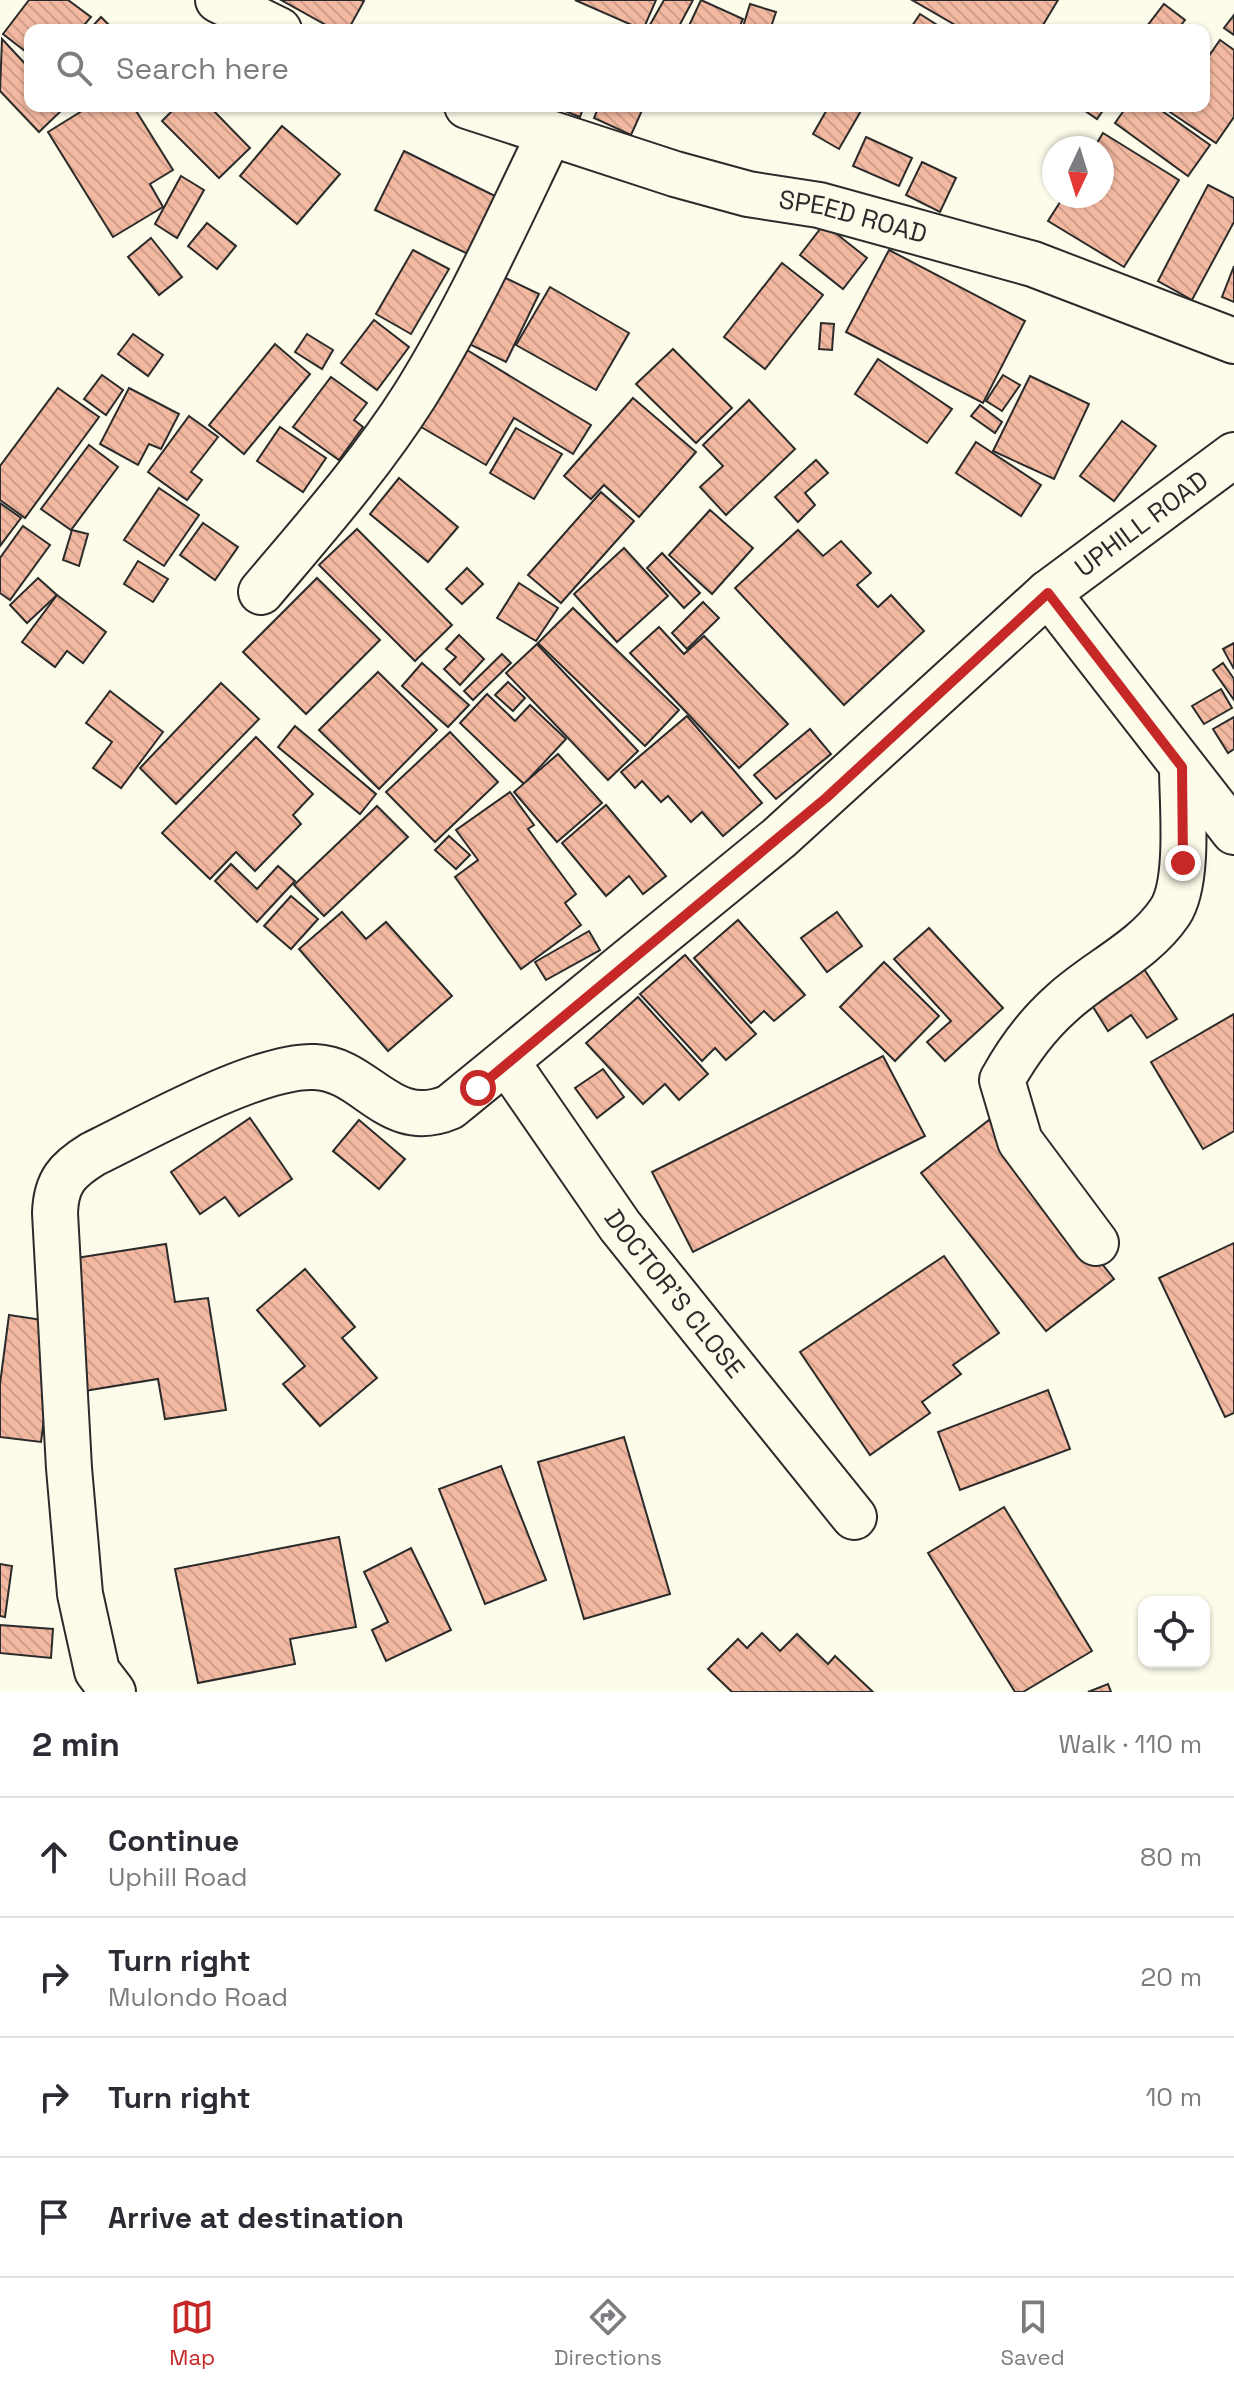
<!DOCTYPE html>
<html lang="en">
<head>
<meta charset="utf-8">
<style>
  :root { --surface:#fff; --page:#f7f7f7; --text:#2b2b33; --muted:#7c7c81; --line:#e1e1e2; --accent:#c62828 }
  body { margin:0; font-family:"Space Grotesk",sans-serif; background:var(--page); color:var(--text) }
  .controls { position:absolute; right:24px; bottom:24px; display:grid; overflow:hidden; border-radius:16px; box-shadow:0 2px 6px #0004 }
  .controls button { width:72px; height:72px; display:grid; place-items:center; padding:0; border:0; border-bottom:2px solid var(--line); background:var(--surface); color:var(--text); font:40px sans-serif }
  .compass { position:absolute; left:1042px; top:136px; width:72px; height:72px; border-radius:50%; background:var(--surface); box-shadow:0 2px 6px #0004; rotate:184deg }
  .stop { position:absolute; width:24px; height:24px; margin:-18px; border:6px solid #c62828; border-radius:50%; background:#fff }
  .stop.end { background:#c62828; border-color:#fff; box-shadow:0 2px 8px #0008 }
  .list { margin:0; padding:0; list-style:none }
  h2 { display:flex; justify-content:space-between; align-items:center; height:104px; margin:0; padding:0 32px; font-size:34px }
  h2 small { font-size:26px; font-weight:400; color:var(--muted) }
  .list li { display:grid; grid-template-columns:52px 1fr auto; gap:24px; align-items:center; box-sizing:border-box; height:120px; padding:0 32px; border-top:2px solid var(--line) }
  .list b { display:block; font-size:30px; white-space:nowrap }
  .list p { margin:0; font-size:26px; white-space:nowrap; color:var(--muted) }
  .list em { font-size:26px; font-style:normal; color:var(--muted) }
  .icon { flex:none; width:44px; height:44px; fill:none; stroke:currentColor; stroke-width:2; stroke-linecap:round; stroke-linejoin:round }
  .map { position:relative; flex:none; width:1234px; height:1692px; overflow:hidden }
  .search { position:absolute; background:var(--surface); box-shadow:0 2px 6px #0004; left:24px; right:24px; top:24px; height:88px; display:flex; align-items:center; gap:20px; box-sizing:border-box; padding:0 28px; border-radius:16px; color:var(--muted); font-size:30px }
  .sheet { height:584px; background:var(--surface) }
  nav { display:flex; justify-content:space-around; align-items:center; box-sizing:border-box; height:112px; border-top:2px solid var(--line); background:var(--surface); font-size:22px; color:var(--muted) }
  nav a { display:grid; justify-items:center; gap:4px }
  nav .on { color:var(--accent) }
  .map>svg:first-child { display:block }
  .building { fill:url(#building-back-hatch); stroke:#2b2b2b; stroke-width:2 }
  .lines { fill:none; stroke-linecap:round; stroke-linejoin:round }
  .street-casing { stroke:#2b2b2b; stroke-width:48 }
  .street { stroke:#fdfbea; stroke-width:44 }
  .route { stroke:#c62828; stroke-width:10 }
  .labels { text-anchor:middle; stroke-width:6; stroke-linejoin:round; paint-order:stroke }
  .street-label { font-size:26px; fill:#2b2b2b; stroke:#fdfbea }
</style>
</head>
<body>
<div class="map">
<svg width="1234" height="1692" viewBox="0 0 1234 1692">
  <defs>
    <pattern id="building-back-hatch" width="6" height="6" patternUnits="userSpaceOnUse" patternTransform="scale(2)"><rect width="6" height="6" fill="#f2b8a0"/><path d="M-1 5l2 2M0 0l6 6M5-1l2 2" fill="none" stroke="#d09e8a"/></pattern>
  </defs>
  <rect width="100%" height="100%" fill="#fdfbea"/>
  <!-- building -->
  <g class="building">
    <path d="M29,0H68L91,17L80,30H30V55L3,34Z"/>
    <path d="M281,0H362L364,1L348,30H335Z"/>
    <path d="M575,0H656L643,30Z"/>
    <path d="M664,0H693L677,30H647Z"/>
    <path d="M701,0L743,19L738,30H687Z"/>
    <path d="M912,0H1058L1040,30H964Z"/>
    <path d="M750,4L776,12L770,30H742Z"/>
    <path d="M1164,4L1185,20L1177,30H1144Z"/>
    <path d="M920,14L945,30L910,29Z"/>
    <path d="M1234,15V35L1224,28Z"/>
    <path d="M101,17L114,30H89Z"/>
    <path d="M2,39L30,69V106L65,107L39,132L0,91Z"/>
    <path d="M1220,40L1234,50V117L1216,143L1170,112L1174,106H1204V63Z"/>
    <path d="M90,106H133L173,170L150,184L163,207L113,237L48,132Z"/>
    <path d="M177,106H209L250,148L219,178L162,121Z"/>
    <path d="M552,106H584L580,117Z"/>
    <path d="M599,106H644L631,135L594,118Z"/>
    <path d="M829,106L862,109L839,149L813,134Z"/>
    <path d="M1078,106H1106L1097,119Z"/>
    <path d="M1127,106H1155L1210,145L1188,176L1115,123Z"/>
    <path d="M282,126L340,174L297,224L240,176Z"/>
    <path d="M1103,133L1179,180L1124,267L1048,221L1064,196H1102V148H1094Z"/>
    <path d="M866,137L912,158L899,186L853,166Z"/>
    <path d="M404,151L497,197L468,254L375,210Z"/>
    <path d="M922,162L956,178L940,212L906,195Z"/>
    <path d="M181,176L204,190L177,238L155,224Z"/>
    <path d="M1208,185L1234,198V222L1192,300L1158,281Z"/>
    <path d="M207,223L236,246L217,269L188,246Z"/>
    <path d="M824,224L867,258L843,289L800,255Z"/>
    <path d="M151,238L182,277L159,295L128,257Z"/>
    <path d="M413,250L449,269L411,334L376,314Z"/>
    <path d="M889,250L1025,321L983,403L846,332Z"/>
    <path d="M782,263L823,295L765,369L724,337Z"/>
    <path d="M1234,266V302L1222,297Z"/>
    <path d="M487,269L539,294L506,362L455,337Z"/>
    <path d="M550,287L629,333L596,390L516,345Z"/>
    <path d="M374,320L409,347L377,390L341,363Z"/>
    <path d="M821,323L834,324L832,350L819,349Z"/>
    <path d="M133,334L163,355L148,376L118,354Z"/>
    <path d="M307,334L333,350L322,369L295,352Z"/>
    <path d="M275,344L310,374L244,454L209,425Z"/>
    <path d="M462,347L591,425L573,454L514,418L486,465L416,424Z"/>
    <path d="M673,349L732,408L696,443L636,384Z"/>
    <path d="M878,359L952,409L927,443L855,394Z"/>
    <path d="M102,375L123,390L106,415L84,399Z"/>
    <path d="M1003,375L1020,385L1002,411L986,401Z"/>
    <path d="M1030,376L1089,404L1054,479L993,451Z"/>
    <path d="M331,377L367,403L354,420L363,427L339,460L293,427Z"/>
    <path d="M58,388L99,417L25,518L0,500V466Z"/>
    <path d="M129,388L179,414L161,449L149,444L138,465L100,444Z"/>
    <path d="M633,398L696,452L639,517L604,485L591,499L564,476Z"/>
    <path d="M749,400L795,449L726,515L700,487L723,466L703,445Z"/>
    <path d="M980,405L1002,422L995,433L971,416Z"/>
    <path d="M189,416L218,437L191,472L202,480L187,500L148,472Z"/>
    <path d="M1122,421L1156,446L1114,501L1080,476Z"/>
    <path d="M280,427L326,458L303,492L257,461Z"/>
    <path d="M516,428L562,454L534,499L490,473Z"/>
    <path d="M976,442L1041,485L1021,516L956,473Z"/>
    <path d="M89,445L118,467L71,530L41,509Z"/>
    <path d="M816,460L828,473L805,493L815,505L798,522L775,497Z"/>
    <path d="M399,478L458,527L428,562L370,514Z"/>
    <path d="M159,488L199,515L164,566L124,540Z"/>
    <path d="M601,492L634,521L561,603L528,575Z"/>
    <path d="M0,503L21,518L0,546Z"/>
    <path d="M710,510L753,548L712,594L669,555Z"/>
    <path d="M203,523L238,547L215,580L180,555Z"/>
    <path d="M23,526L50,545L10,600L0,593V558Z"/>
    <path d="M357,529L452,625L415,661L319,565Z"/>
    <path d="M72,530L88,534L79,566L63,560Z"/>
    <path d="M798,530L823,556L841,541L871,573L857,585L878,607L891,595L924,631L844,705L735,588Z"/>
    <path d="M624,548L668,596L617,642L574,594Z"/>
    <path d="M662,553L700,593L684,608L647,568Z"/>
    <path d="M138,561L168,579L153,602L124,584Z"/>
    <path d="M467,568L483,584L462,604L446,589Z"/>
    <path d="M38,578L57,595L27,623L10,605Z"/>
    <path d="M317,578L380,640L306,714L243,652Z"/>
    <path d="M519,583L558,608L536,641L497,618Z"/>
    <path d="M57,595L106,632L83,663L67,651L55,667L22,642Z"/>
    <path d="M703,602L719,618L687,649L672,633Z"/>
    <path d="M573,608L679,710L645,746L538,643Z"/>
    <path d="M659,627L684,654L704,636L788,724L739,768L630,653Z"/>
    <path d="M459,635L484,659L460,685L444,669L456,657L446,649Z"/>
    <path d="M1234,643V669L1223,649Z"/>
    <path d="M537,644L638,751L608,780L506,673Z"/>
    <path d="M502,654L511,663L473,700L464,691Z"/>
    <path d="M422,663L469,705L448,727L402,686Z"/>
    <path d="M1223,663L1234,679V700L1213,670Z"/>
    <path d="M378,672L437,730L379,789L319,730Z"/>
    <path d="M508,682L525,698L513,711L495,695Z"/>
    <path d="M221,683L259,719L176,804L140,768Z"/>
    <path d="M1221,689L1232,708L1204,724L1192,706Z"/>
    <path d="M110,691L163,732L121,788L93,768L112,742L86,723Z"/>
    <path d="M487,694L515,721L530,705L566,739L524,784L460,723Z"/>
    <path d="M687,716L762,803L723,836L702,812L691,822L668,796L661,802L642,781L635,788L621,772Z"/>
    <path d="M1234,717V749L1228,753L1213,729Z"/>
    <path d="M295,726L376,794L360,814L278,747Z"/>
    <path d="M810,729L831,754L776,799L754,775Z"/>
    <path d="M450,732L498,782L435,842L386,792Z"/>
    <path d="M256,737L313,794L293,815L301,824L255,871L236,852L210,879L162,833Z"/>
    <path d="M558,754L602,803L557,842L514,792Z"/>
    <path d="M510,792L534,825L528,829L576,894L565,903L581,925L521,969L455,877L478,860L456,830Z"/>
    <path d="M606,805L666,876L643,894L629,876L606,896L562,843Z"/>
    <path d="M377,806L408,837L324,916L294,885Z"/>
    <path d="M449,836L470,855L456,869L435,850Z"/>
    <path d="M231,864L257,889L278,866L295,881L257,922L215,881Z"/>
    <path d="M291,896L318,919L291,949L264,926Z"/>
    <path d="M342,912L366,939L386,922L452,996L388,1051L299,949Z"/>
    <path d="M837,912L862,946L827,972L801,938Z"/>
    <path d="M738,920L805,995L774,1021L764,1011L751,1023L694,958Z"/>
    <path d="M929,928L1003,1008L945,1061L927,1042L951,1021L894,959Z"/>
    <path d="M589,931L600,950L546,980L535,962Z"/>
    <path d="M685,955L756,1034L726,1060L715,1048L702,1061L640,994Z"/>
    <path d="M1138,960L1177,1019L1147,1038L1131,1015L1108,1031L1085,994Z"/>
    <path d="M884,962L939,1016L895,1061L840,1007Z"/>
    <path d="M638,997L708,1074L679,1100L665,1084L643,1104L586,1043Z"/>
    <path d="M1234,1014V1131L1203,1149L1151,1062Z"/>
    <path d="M883,1056L925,1136L693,1252L652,1172Z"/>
    <path d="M603,1069L624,1097L597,1118L575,1088Z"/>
    <path d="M250,1118L292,1179L239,1216L225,1197L200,1214L171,1172Z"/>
    <path d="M359,1120L405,1159L379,1189L333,1151Z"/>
    <path d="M989,1120L1114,1279L1046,1331L921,1173Z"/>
    <path d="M1234,1243V1413L1225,1417L1159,1278Z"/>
    <path d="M166,1244L175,1302L208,1298L226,1410L165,1419L158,1379L84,1391L63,1260Z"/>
    <path d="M944,1256L999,1333L953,1365L961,1374L922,1402L930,1413L870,1455L800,1352Z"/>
    <path d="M305,1269L355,1327L342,1338L377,1378L320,1426L283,1384L305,1366L257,1310Z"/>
    <path d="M9,1315L56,1322L41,1442L0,1437V1384Z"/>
    <path d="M1048,1390L1070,1449L960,1490L938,1432Z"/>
    <path d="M624,1437L670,1594L584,1619L538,1462Z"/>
    <path d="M501,1466L546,1580L485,1604L439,1489Z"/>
    <path d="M1004,1507L1092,1651L1023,1692H1015L928,1553Z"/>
    <path d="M339,1537L356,1627L290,1639L295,1664L198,1683L175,1569Z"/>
    <path d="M411,1548L451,1630L386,1661L372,1630L388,1622L364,1572Z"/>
    <path d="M0,1564L12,1566L5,1617L0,1616Z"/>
    <path d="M0,1625L53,1629L51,1658L0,1653Z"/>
    <path d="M762,1633L780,1651L797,1634L828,1664L835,1656L873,1692H732L708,1669L738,1639L747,1648Z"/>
    <path d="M1108,1684L1111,1692H1088Z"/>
  </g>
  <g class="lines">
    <!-- street casing -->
    <g class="street-casing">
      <g id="street">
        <path d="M218,0L279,30"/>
        <path id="s1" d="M467,106L675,174L748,194L819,205L1033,264L1234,341"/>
        <path d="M261,592C315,528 370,466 415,395C466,313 507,222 549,135"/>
        <path d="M1048,593L1234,832"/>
        <path id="s2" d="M507,1062L620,1226L854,1517"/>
        <path d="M1096,1243L1020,1141L1002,1080C1018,1051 1037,1025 1062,1003C1095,972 1144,951 1170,912C1190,882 1182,804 1182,767"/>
        <path id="s3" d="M113,1692L97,1671L80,1594L69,1468L55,1213C56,1182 67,1170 93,1154C147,1128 259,1064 315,1067C367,1069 389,1133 450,1107L779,838L1048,593L1234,455"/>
      </g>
    </g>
    <!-- street -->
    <use href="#street" class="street"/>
  </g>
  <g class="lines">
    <!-- route -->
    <path class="route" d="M478,1088L826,798L1048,593L1182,767L1183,863"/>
  </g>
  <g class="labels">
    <!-- street labels -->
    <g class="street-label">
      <text dy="9" stroke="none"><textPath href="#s1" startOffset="402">SPEED ROAD</textPath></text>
      <text dy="9" stroke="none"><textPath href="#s3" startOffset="1854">UPHILL ROAD</textPath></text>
      <text dy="9" stroke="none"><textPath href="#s2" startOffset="286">DOCTOR’S CLOSE</textPath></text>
    </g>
  </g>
</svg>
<div class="controls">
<button><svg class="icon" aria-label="locate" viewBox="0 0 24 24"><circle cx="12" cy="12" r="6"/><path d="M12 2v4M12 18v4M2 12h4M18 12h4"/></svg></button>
</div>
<svg class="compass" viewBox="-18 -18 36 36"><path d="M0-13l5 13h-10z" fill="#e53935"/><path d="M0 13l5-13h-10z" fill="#7c7c81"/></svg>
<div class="stop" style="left:478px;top:1088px"></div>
<div class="stop end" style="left:1183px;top:863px"></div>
<div class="search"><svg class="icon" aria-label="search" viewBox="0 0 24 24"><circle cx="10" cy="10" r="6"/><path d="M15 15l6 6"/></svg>Search here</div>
</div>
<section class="sheet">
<h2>2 min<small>Walk · 110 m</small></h2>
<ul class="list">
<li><svg class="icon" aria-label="ahead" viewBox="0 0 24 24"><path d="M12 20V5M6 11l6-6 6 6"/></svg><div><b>Continue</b><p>Uphill Road</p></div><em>80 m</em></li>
<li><svg class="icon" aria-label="right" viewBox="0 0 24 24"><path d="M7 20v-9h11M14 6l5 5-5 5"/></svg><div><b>Turn right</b><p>Mulondo Road</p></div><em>20 m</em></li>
<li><svg class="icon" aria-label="right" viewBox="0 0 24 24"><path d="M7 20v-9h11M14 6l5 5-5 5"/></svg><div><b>Turn right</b></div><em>10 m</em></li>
<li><svg class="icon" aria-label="arrive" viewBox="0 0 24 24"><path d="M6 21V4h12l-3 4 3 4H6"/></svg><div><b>Arrive at destination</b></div></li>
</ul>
</section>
<nav>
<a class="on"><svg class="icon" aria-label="map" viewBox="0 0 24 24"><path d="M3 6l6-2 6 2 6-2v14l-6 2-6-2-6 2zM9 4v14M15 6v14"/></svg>Map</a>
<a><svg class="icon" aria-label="directions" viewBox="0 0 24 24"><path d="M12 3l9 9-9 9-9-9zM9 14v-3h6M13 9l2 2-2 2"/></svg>Directions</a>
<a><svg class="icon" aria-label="saved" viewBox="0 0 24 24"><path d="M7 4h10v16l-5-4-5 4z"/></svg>Saved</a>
</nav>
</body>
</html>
